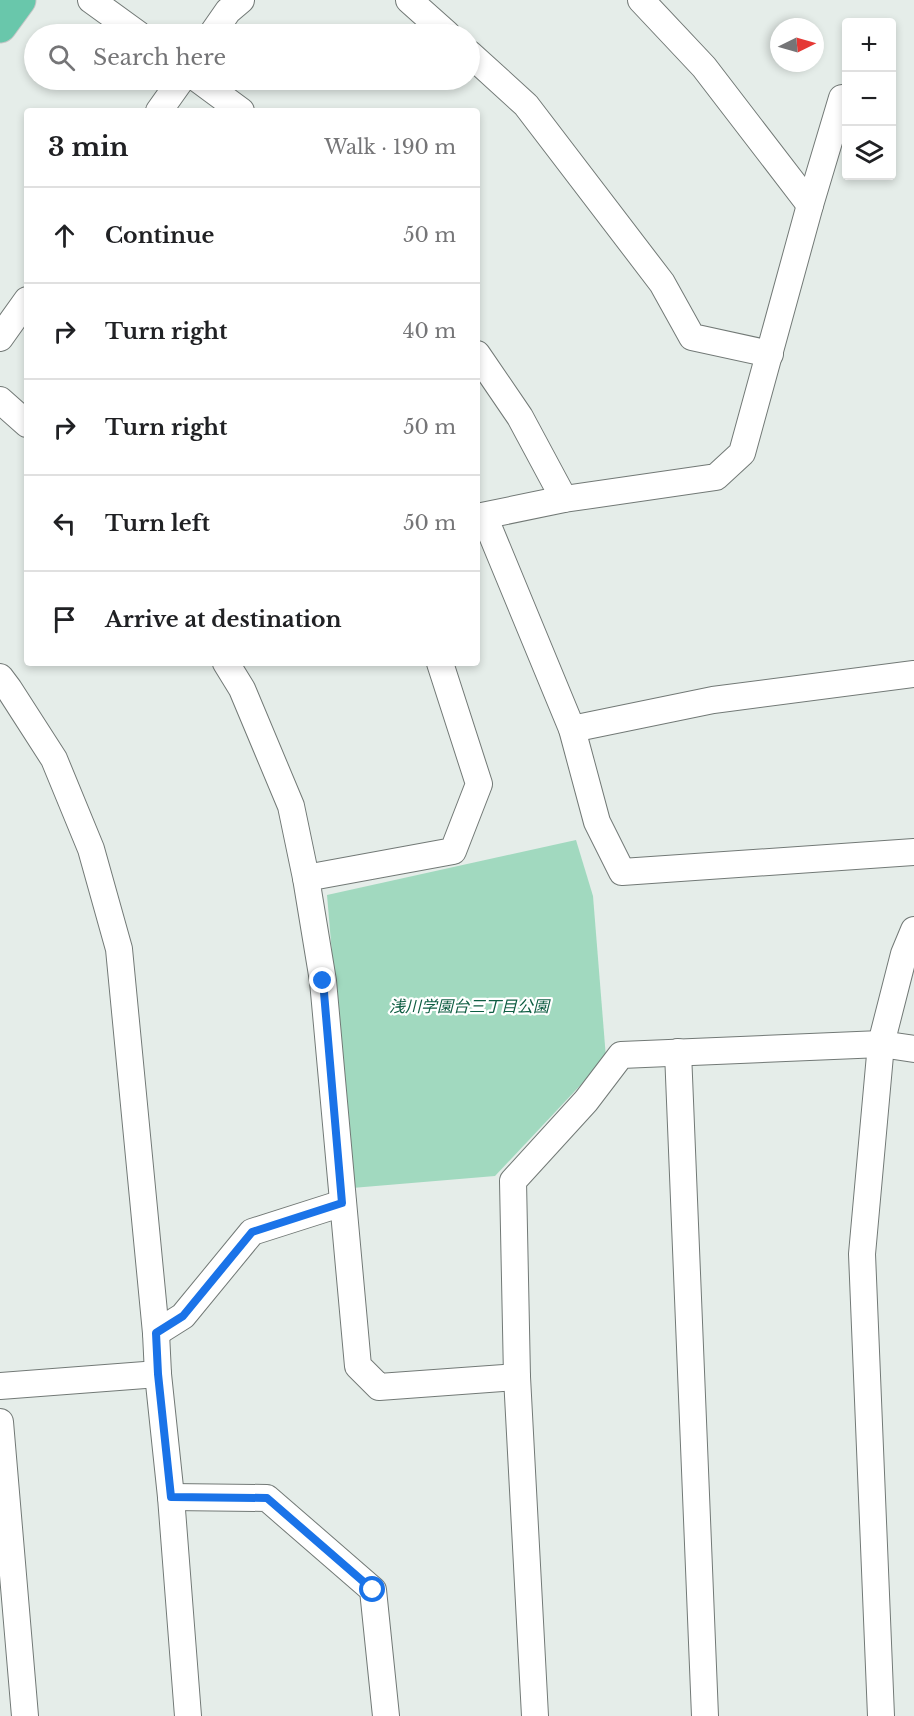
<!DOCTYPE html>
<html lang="en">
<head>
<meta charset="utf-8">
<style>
  :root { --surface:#fff; --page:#f6f6f6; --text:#202124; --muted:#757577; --line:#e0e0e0 }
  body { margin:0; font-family:"Libre Baskerville","Noto Sans JP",serif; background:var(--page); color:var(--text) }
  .controls { position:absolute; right:18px; top:18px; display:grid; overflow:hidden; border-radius:6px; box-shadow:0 3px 9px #0003 }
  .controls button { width:54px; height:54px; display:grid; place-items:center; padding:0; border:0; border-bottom:2px solid var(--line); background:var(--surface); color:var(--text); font:30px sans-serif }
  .compass { position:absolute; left:770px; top:18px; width:54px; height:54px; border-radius:50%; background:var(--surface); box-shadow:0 3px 9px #0003; rotate:85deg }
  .stop { position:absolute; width:18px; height:18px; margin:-14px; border:4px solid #1a73e8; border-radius:50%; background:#fff }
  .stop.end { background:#1a73e8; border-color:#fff; box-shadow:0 2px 6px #0008 }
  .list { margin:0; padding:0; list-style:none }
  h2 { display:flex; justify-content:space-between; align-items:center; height:78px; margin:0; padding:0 24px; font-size:26px }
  h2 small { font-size:20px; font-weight:400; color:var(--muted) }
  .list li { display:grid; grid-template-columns:39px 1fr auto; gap:18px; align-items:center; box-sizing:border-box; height:96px; padding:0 24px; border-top:2px solid var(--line) }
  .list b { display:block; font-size:22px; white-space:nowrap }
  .list em { font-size:20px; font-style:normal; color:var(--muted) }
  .icon { flex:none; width:33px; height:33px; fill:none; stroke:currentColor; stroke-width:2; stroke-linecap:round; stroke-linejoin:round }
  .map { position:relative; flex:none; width:914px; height:1716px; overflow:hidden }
  .search { position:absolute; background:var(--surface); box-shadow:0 3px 9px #0003; left:24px; top:24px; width:456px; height:66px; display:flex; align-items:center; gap:15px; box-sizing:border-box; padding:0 21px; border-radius:33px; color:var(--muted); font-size:22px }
  .panel { position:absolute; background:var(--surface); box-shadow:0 3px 9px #0003; left:24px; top:108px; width:456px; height:558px; border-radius:6px }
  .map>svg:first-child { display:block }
  .green { fill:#a1d9bf }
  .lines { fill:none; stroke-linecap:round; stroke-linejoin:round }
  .minor-casing { stroke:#727976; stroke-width:28 }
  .primary-casing { stroke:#c5c6c6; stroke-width:35 }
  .minor { stroke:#fff; stroke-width:26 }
  .primary { stroke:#69c7ab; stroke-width:33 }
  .route { stroke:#1a73e8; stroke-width:8 }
  .labels { text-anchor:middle; stroke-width:4.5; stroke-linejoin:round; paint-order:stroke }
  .park-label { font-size:16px; font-style:italic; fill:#0e5d42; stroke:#fff }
</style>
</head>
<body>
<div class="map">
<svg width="914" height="1716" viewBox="0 0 914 1716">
  <rect width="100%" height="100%" fill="#e5ede9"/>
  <!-- green -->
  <path class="green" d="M576,840L593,896L606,1058L495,1176L352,1188L327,895Z"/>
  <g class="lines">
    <!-- minor casing -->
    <g class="minor-casing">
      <g id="minor">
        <path d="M91,0L138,34"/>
        <path d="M409,0L447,34"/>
        <path d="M641,0L704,67L810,205"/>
        <path d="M212,34L228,11L241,0"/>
        <path d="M470,54L526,105L662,283L692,337L770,354"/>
        <path d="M199,80L241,111"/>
        <path d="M159,111L181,80"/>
        <path d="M0,338L27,300"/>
        <path d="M477,354L520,417L564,499"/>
        <path d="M0,400L27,424"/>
        <path d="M484,516L572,729L597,822L622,872L914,852"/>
        <path d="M477,517L564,499L716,477L742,453L810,205L842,98"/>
        <path d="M226,663L242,689L291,806L306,878"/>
        <path d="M440,663L479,784L453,851L306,878L323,981L358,1366L379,1387L517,1377"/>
        <path d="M0,677L9,689L54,759L91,849L119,949L156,1333L158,1374L171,1497L188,1716"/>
        <path d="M572,729L713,700L914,674"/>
        <path d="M678,1052L705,1716"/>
        <path d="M156,1333L183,1316L252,1232L343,1203"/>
        <path d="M0,1386L158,1374"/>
        <path d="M0,1422L25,1716"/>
        <path d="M171,1497L267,1498L373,1590L386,1716"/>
        <path d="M535,1716L517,1377L513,1181L586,1101L621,1055L881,1044L914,1049"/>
        <path d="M881,1716L862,1254L881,1044L904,954L914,930"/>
      </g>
    </g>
    <!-- primary casing -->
    <g class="primary-casing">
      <path id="primary" d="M0,26L19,0"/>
    </g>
    <!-- minor -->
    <use href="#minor" class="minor"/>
    <!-- primary -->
    <use href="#primary" class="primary"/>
  </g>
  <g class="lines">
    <!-- route -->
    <path class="route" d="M323,981L342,1203L252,1232L183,1316L156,1333L158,1374L171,1497L267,1498L373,1590"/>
  </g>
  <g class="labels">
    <!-- park labels -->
    <g class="park-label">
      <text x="469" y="1012">浅川学園台三丁目公園</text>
    </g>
  </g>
</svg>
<div class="controls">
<button>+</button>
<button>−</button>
<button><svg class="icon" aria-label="layers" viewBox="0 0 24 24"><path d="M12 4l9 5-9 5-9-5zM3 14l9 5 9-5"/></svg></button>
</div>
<svg class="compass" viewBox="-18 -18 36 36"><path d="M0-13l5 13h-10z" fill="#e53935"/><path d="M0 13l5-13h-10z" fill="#757577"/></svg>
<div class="stop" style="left:373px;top:1590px"></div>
<div class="stop end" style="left:323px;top:981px"></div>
<div class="search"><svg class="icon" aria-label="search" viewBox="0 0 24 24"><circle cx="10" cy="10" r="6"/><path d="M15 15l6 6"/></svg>Search here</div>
<section class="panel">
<h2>3 min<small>Walk · 190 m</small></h2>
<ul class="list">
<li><svg class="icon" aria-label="ahead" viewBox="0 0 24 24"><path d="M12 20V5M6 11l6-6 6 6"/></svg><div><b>Continue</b></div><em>50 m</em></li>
<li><svg class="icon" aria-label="right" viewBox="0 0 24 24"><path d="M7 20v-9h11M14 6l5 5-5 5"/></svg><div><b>Turn right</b></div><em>40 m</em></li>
<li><svg class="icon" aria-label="right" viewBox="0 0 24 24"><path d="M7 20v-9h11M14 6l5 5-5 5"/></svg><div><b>Turn right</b></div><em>50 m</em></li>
<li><svg class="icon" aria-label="left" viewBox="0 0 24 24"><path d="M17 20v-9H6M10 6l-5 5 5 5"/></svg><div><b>Turn left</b></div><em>50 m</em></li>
<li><svg class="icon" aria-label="arrive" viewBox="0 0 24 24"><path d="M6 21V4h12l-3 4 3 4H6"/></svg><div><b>Arrive at destination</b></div></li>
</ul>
</section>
</div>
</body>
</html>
